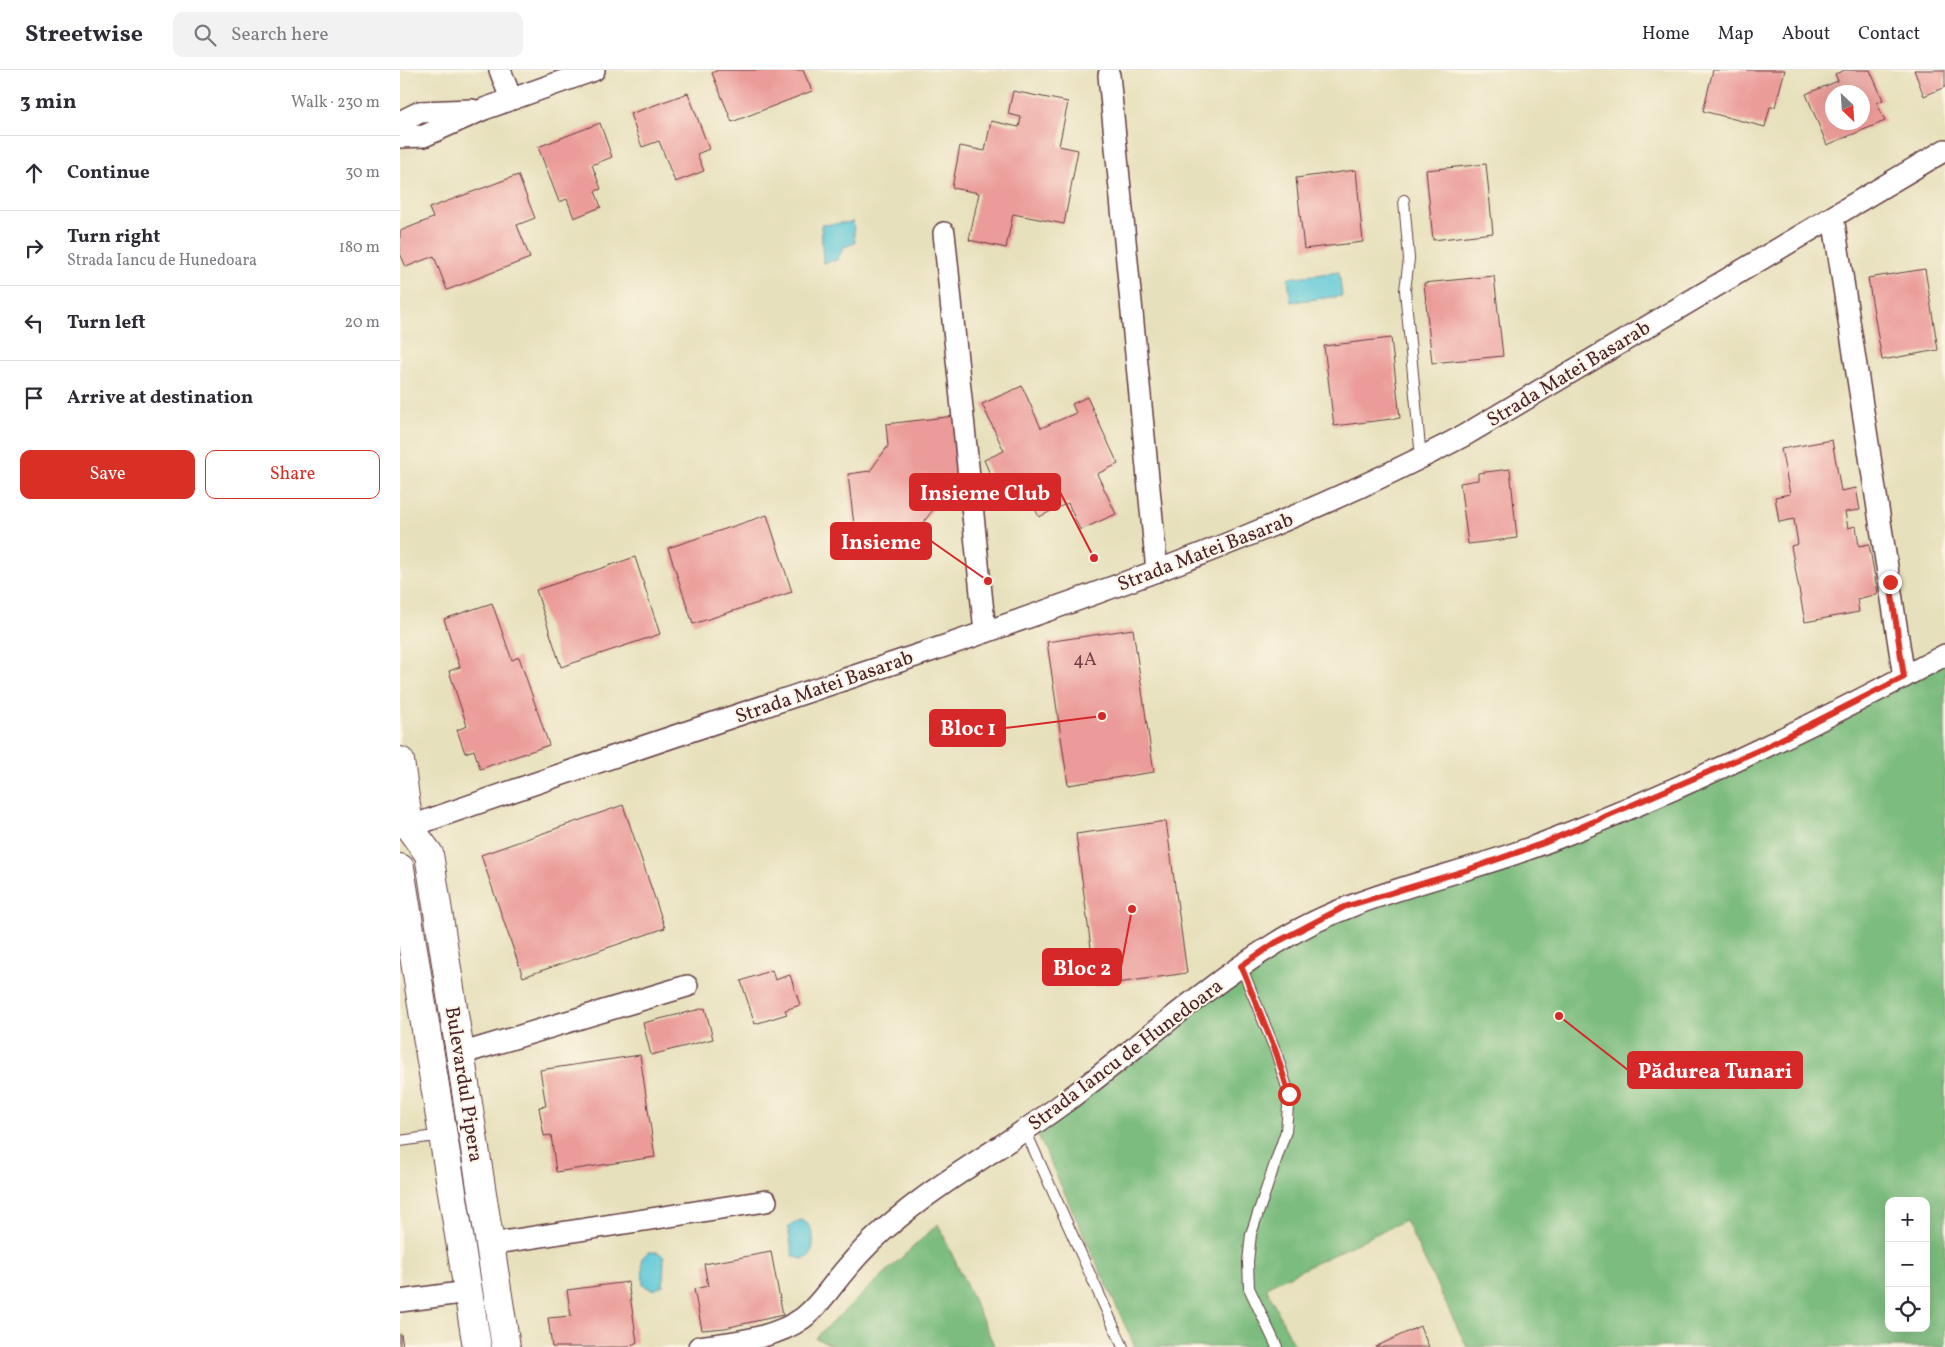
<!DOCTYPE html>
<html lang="en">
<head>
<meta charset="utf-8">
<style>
  :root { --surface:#fff; --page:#f2f2f3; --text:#2b2b33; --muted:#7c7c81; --line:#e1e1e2; --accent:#d93025 }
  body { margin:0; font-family:Vollkorn,serif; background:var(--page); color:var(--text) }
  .controls { position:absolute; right:15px; bottom:15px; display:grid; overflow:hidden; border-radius:10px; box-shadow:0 5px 20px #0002 }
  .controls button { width:45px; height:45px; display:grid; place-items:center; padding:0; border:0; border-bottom:1px solid var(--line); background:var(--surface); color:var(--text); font:25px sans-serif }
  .compass { position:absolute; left:1425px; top:15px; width:45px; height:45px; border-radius:50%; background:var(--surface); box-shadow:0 5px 20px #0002; rotate:155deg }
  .stop { position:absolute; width:15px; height:15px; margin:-11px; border:4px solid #d93025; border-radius:50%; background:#fff }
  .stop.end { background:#d93025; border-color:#fff; box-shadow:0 1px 5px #0008 }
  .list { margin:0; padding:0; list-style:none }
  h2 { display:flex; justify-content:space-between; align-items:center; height:65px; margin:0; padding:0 20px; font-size:21px }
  h2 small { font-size:16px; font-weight:400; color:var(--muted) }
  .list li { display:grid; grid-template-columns:32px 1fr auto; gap:15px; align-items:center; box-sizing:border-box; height:75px; padding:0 20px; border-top:1px solid var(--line) }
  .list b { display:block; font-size:19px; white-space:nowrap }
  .list p { margin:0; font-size:16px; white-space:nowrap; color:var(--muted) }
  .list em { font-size:16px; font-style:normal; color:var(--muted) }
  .actions { display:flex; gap:10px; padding:15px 20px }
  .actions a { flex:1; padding:11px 0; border:1px solid var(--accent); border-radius:10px; text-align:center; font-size:18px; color:var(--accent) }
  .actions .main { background:var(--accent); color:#fff }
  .icon { flex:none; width:28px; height:28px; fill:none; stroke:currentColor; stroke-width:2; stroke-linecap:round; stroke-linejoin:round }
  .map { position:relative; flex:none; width:1545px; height:1277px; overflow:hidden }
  header { display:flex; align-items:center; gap:30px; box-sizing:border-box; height:70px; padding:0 25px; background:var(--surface); border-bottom:1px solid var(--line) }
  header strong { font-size:24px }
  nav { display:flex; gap:28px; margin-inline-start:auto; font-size:18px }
  .search { width:350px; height:45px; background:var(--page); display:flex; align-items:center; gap:12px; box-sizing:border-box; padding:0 18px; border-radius:10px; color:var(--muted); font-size:19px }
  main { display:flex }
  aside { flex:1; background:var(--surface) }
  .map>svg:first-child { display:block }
  .forest { fill:#7cbc7e; stroke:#636e54; fill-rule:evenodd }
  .water { fill:#5ec9d7; stroke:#547481 }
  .building { fill:#eb9b99; fill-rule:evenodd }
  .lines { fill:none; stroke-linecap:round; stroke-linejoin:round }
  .service-casing { stroke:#623c41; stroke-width:12 }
  .minor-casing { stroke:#623c41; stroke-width:24 }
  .secondary-casing { stroke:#623c41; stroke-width:30 }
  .service { stroke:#fff; stroke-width:10 }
  .minor { stroke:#fff; stroke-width:21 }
  .secondary { stroke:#fff; stroke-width:28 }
  .route { stroke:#d93025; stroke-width:6 }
  .labels { text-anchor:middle; stroke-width:4; stroke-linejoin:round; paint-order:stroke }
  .number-label { font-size:18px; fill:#723e46 }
  .street-label { font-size:20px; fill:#4a1f2b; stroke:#fcf5e5 }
  .leader { fill:none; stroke:#d62828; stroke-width:2 }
  .callout-dot { fill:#d62828; stroke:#fcf5e5; stroke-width:2 }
  .callout { fill:#d62828; stroke:#d62828; stroke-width:2 }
  .callout-label { font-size:21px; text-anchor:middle; font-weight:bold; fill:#fff }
</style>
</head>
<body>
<header>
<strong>Streetwise</strong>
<div class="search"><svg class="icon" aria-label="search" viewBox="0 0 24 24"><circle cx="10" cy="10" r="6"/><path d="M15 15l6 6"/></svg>Search here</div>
<nav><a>Home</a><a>Map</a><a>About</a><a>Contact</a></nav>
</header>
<main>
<aside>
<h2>3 min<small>Walk · 230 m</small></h2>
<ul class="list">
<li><svg class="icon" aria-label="ahead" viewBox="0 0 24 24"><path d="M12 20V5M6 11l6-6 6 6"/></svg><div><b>Continue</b></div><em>30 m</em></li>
<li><svg class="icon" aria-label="right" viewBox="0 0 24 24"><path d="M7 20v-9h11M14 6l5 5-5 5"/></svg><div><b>Turn right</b><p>Strada Iancu de Hunedoara</p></div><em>180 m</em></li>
<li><svg class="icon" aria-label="left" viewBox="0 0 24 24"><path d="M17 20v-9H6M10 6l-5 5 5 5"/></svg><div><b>Turn left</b></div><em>20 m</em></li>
<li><svg class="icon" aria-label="arrive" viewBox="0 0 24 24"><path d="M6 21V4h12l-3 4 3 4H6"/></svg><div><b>Arrive at destination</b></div></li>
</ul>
<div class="actions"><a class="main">Save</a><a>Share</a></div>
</aside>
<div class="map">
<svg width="1545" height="1277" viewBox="0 0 1545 1277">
  <rect width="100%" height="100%" fill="#fcf5e5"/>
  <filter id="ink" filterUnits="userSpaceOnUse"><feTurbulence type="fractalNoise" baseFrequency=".02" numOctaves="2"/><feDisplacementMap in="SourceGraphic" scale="10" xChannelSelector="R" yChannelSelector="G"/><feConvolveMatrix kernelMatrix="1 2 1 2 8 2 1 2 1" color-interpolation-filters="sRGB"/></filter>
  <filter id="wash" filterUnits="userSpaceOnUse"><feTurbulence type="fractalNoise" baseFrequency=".0096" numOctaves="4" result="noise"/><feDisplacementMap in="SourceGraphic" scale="20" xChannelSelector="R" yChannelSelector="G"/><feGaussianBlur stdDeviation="1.12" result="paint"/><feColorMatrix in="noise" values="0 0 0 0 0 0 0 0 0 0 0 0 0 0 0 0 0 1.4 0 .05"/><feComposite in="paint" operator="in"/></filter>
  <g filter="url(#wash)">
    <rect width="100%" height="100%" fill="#e7e0bc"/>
    <!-- forest -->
    <g class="forest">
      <path d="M1545,585V1277H1067L1005,1150L866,1217L895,1277H735L633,1054L875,873L1144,773ZM1489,1131H1526V1258H1489Z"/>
      <path d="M538,1154L595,1277H436L415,1268Z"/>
    </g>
    <!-- water -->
    <g class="water">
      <path d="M453,152L455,173L444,177L437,190L423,193L421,155Z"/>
      <path d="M939,202L942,226L891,232L888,208Z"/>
      <path d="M401,1150C415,1154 416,1176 409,1187L402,1189L393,1186L388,1158L393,1153Z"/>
      <path d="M248,1182H258L264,1187L263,1215C255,1221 251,1221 243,1214L242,1188Z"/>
    </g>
    <g id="blocks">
      <!-- building -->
      <g class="building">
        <path d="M318,0H403L412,21L332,52L312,3Z"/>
        <path d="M1313,0H1385L1375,37H1370L1365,57L1303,41Z"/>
        <path d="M1445,0H1470L1483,30L1477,33L1485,51L1427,75L1406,24L1438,11L1435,4ZM1432,22H1462V52H1432Z"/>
        <path d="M1514,0H1545V17L1524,26Z"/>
        <path d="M613,21L668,32L659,76L678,80L664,154L613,144L606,178L569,170L579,123L552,118L560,76L585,81L591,51L619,57L621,47L608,44Z"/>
        <path d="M288,23L309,79L297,84L304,101L275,112L259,71L242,77L230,44Z"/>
        <path d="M200,53L212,87L192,95L201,119L195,121L201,137L174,148L167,129L159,132L138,77Z"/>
        <path d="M1086,94L1093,163L1033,170L1026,100Z"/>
        <path d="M956,100L963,172L904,179L896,108Z"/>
        <path d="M118,105L135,148L117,155L130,188L47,220L34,186L6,197L0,183V161L33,148L29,138Z"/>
        <path d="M1525,199L1538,280L1482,290L1468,208Z"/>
        <path d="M1094,206L1103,286L1032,293L1024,213Z"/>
        <path d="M991,268L1000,348L934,356L924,276Z"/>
        <path d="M622,316L641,358L676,343L672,334L687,327L718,394L697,404L716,444L680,460L668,433L639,447L624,416L600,427L584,390L604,381L582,334Z"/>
        <path d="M555,346L561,403L513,466L456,472L448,404L470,401L488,376L486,354Z"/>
        <path d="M1432,370L1441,421L1456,418L1460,440L1445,442L1448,458L1456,456L1459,476L1469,474L1478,524L1457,529L1459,542L1405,552L1391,476L1398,474L1394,449L1379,452L1375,427L1390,424L1381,379Z"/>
        <path d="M1110,399L1117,468L1068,474L1060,413L1078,410V403Z"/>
        <path d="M367,445L392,522L293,554L268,478Z"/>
        <path d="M235,487L260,564L161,597L136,520Z"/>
        <path d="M92,533L112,590L119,587L149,675L80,699L74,680L65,683L57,660L67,656L49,601L60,597L44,549Z"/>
        <path d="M733,559L754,702L668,715L647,572Z"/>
        <path d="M223,735L265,858L123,907L81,785Z"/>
        <path d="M766,751L787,903L696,916L676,764Z"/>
        <path d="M372,900L375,910L390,905L400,935L385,940L387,944L355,954L341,911Z"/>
        <path d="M305,938L313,969L251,985L243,953Z"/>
        <path d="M240,985L255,1087L156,1102L151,1065L144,1066L139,1037L146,1036L140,1000Z"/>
        <path d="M371,1182L383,1245L325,1258L302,1260L294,1219L308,1216L304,1194Z"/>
        <path d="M228,1212L237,1272L228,1277H152L148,1248L171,1246L167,1220Z"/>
        <path d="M1020,1256L1029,1277H975Z"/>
        <path d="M0,1264H1L3,1277H0Z"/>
      </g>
    </g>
  </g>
  <g filter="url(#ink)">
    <use href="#blocks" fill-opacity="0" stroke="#623c41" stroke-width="1"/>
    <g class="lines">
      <!-- service casing -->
      <g class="service-casing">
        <g id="service">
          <path d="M1004,130L1009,189L1005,220L1021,388"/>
          <path d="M841,896L876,982L889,1024L886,1061L851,1164L848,1192L849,1218L877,1277"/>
          <path d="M625,1060L723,1277"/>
          <path d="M0,1071L42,1065"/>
        </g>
      </g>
      <!-- minor casing -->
      <g class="minor-casing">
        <g id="minor">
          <path d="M100,0L111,29"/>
          <path d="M709,5L757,501"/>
          <path d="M0,52L20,42L72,40"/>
          <path d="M0,67L24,66L84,39L194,0"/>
          <path d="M1433,147L1504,607"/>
          <path d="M544,163L585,562"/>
          <path d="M9,757C182,696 356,639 530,581C712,519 894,456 1065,365L1545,80"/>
          <path d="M60,984L287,916"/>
          <path d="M90,1174L366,1131"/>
          <path d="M0,1231L68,1222"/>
          <path d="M299,1277C333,1272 374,1269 403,1248C420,1235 432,1215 446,1199C461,1181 479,1163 498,1148C550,1105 610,1073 665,1032C735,980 799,921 873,875C955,822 1054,808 1144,773C1282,720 1415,655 1545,585"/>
        </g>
      </g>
      <!-- secondary casing -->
      <g class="secondary-casing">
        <g id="secondary">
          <path d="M0,691L9,757L29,784L106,1277"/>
          <path d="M0,798L77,1277"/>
        </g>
      </g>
      <!-- service -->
      <use href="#service" class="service"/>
      <!-- minor -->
      <use href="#minor" class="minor"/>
      <!-- secondary -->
      <use href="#secondary" class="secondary"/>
    </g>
  </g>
  <g class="lines" filter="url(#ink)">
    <!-- route -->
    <path class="route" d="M889,1024L876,982L841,896L875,873L944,837L1067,800L1144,773L1364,678L1504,607L1490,512"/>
  </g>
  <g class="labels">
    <!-- number labels -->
    <g class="number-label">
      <text x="685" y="595">4A</text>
    </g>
    <!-- street labels -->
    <g class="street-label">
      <text transform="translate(1168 303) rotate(-31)" y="7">Strada Matei Basarab</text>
      <text transform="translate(805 481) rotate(-21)" y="7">Strada Matei Basarab</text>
      <text transform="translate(424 616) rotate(-19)" y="7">Strada Matei Basarab</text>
      <text transform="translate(725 984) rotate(-37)" y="7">Strada Iancu de Hunedoara</text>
      <text transform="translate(65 1014) rotate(81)" y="7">Bulevardul Pipera</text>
    </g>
  </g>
  <!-- callouts -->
  <path class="leader" d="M694 488L660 422M588 511L531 471M702 646L605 658M732 839L721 897M1159 946L1228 1000"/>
  <g class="callout-dot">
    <circle cx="694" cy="488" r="5"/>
    <circle cx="588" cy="511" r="5"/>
    <circle cx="702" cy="646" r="5"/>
    <circle cx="732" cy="839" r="5"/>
    <circle cx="1159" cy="946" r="5"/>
  </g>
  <g class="callout">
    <rect x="510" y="404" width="150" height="36" rx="5"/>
    <rect x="431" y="453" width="100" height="36" rx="5"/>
    <rect x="530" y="640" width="75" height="36" rx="5"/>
    <rect x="643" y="879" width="78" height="36" rx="5"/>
    <rect x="1228" y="982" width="174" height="36" rx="5"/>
  </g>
  <g class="callout-label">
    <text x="585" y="430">Insieme Club</text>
    <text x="481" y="479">Insieme</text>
    <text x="568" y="665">Bloc 1</text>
    <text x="682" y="905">Bloc 2</text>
    <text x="1315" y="1008">Pădurea Tunari</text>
  </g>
</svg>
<div class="controls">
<button>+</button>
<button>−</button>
<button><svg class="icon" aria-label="locate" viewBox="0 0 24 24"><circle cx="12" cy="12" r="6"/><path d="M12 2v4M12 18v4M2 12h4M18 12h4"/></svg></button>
</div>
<svg class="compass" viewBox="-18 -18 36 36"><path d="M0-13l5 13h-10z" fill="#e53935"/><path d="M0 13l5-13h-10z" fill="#7c7c81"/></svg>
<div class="stop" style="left:889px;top:1024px"></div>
<div class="stop end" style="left:1490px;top:512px"></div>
</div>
</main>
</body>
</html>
